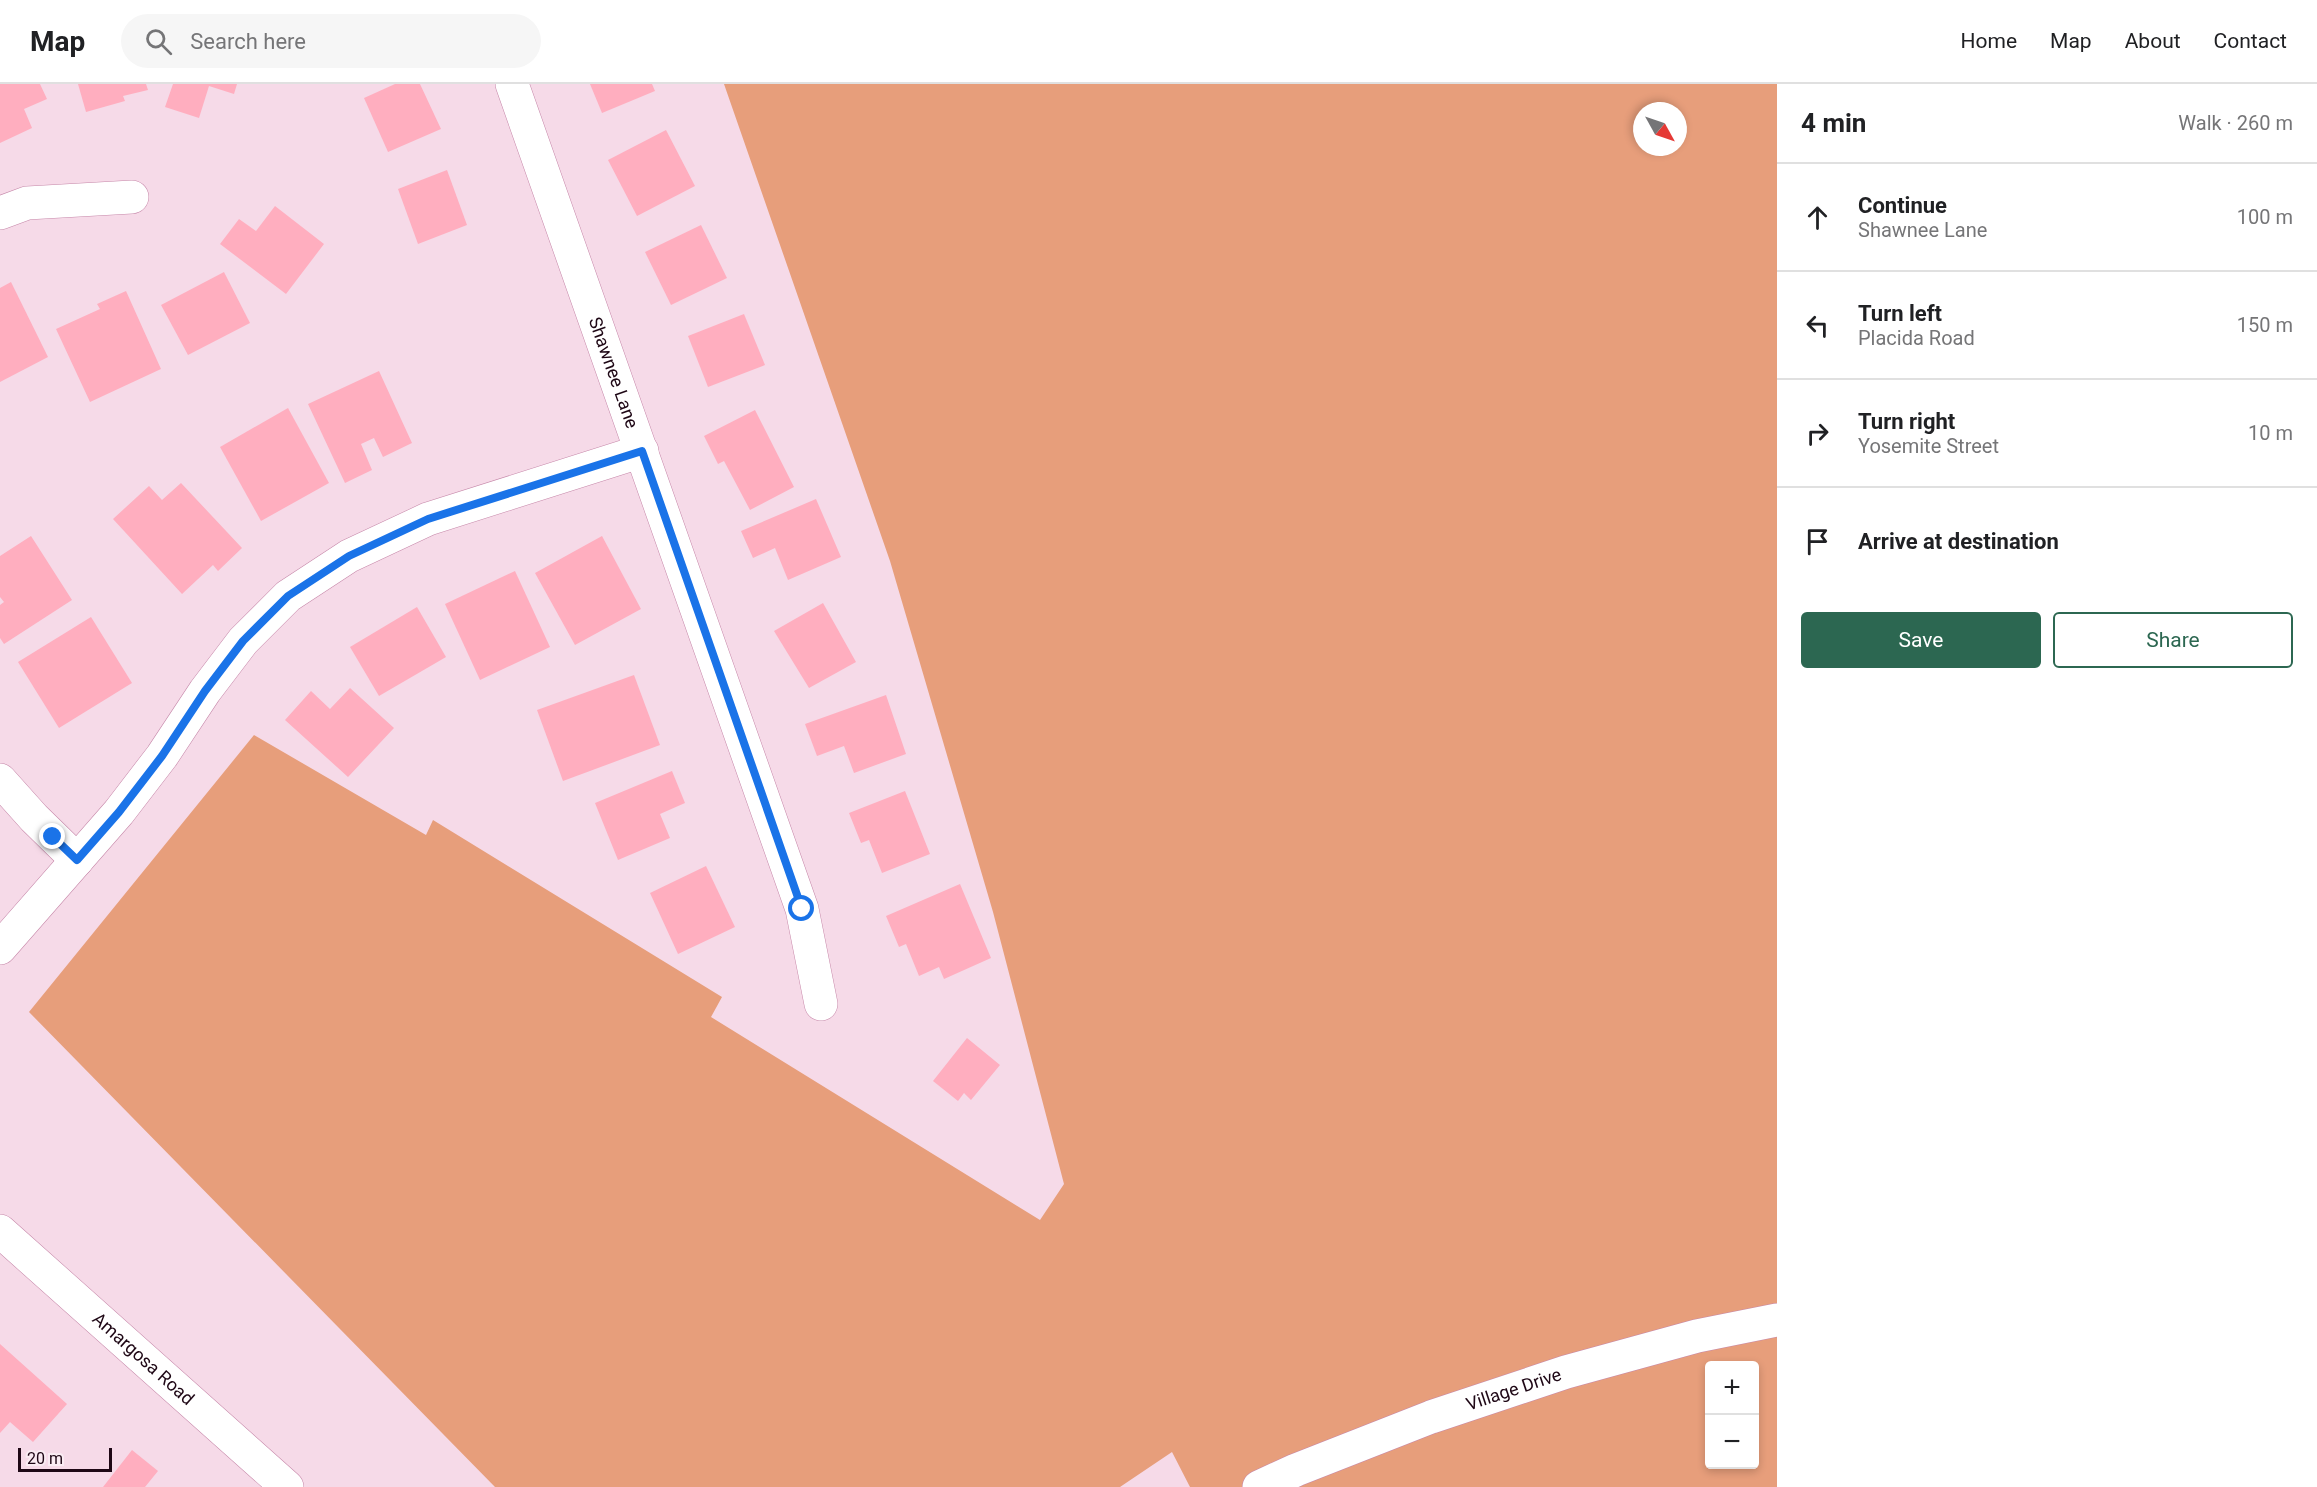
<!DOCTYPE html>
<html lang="en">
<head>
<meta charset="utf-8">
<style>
  :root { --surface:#fff; --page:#f6f6f6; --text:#202124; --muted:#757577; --line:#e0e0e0; --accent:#2c6751 }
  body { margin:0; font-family:Roboto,sans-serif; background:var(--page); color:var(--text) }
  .controls { position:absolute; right:18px; bottom:18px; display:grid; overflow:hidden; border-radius:6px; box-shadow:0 3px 9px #0003 }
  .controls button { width:54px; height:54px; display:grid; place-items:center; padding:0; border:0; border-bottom:2px solid var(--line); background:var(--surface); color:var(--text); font:30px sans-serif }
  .compass { position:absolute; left:1633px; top:18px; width:54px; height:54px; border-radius:50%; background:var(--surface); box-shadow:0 3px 9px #0003; rotate:130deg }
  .scale { position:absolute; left:18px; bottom:15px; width:94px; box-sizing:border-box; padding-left:6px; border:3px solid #1e0715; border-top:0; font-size:16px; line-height:21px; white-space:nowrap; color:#1e0715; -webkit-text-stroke:4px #faecf3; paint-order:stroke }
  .stop { position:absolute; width:18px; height:18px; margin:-14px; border:4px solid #1a73e8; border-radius:50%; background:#fff }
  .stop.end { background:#1a73e8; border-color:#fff; box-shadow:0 2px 6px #0008 }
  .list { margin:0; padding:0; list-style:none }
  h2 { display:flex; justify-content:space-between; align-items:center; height:78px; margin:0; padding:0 24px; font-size:26px }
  h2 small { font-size:20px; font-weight:400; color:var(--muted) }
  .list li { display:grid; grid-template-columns:39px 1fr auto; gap:18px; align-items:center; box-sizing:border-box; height:108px; padding:0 24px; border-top:2px solid var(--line) }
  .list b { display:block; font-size:22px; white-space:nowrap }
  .list p { margin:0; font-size:20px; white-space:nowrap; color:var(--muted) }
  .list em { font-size:20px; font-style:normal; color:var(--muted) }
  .actions { display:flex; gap:12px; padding:18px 24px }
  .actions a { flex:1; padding:14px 0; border:2px solid var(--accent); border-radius:6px; text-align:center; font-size:21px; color:var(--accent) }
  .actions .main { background:var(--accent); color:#fff }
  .icon { flex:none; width:33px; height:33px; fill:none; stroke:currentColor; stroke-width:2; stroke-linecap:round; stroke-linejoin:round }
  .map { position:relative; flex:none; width:1777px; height:1403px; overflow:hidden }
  header { display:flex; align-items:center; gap:36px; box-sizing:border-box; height:84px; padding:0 30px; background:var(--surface); border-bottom:2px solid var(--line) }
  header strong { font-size:28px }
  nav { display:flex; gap:33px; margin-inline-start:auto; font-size:21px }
  .search { width:420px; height:54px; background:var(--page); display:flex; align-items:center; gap:15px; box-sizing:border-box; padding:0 21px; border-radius:33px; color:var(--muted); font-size:22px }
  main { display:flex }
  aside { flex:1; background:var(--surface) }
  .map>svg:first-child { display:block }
  .green { fill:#e79e7b; fill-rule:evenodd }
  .building { fill:#ffaebf }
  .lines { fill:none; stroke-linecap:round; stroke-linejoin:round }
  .minor-casing { stroke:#c687a9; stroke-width:34 }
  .secondary-casing { stroke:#c687a9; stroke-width:34 }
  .minor { stroke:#fff; stroke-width:33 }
  .secondary { stroke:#fff; stroke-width:33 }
  .route { stroke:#1a73e8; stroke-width:8 }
  .labels { text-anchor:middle; stroke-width:4.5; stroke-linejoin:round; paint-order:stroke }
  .street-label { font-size:18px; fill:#1e0715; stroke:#faecf3 }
</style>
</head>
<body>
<header>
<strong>Map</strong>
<div class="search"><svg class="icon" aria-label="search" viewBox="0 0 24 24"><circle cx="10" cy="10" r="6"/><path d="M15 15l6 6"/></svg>Search here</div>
<nav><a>Home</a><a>Map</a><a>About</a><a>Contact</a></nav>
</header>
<main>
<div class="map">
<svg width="1777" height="1403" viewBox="0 0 1777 1403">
  <rect width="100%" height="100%" fill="#f6dae8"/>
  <!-- green -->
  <path class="green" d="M724,0H1777V1403H1190L1172,1368L1120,1403H495L29,928L254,651L426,751L433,736L722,913L711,933L1040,1136L1064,1100L993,828L890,477ZM1642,27H1678V63H1642ZM1710,1282H1754V1380H1710Z"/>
  <!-- building -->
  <g class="building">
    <path d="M0,0H40L47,15L24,25L32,44L0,59Z"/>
    <path d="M78,0H146L148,6L123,12L125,17L86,28Z"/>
    <path d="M173,0H237L234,10L209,2L199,34L165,23Z"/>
    <path d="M395,0H420L441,45L388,68L364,14Z"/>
    <path d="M590,0H652L655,7L602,29Z"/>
    <path d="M666,46L695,102L637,132L608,76Z"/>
    <path d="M447,86L467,141L418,160L398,105Z"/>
    <path d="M275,122L324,160L286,210L220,160L239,135L256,147Z"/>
    <path d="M701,141L727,194L671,221L645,168Z"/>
    <path d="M224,188L250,239L188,271L161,221Z"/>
    <path d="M11,198L48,273L0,298V204Z"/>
    <path d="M126,207L161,285L90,318L56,245L100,225L97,220Z"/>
    <path d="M744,230L765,281L708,303L688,252Z"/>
    <path d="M379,287L412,359L383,373L374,354L361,360L372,386L345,399L308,320Z"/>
    <path d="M288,324L329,399L261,437L220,363Z"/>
    <path d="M755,326L794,403L750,426L724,377L718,380L704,352Z"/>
    <path d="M181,399L242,464L218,487L213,481L182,510L113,435L149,402L162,416Z"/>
    <path d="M816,415L841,473L788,496L775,464L753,474L741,447Z"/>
    <path d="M31,452L72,516L4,560L0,554V521L4,518L0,513V472Z"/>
    <path d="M602,452L641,525L575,561L535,489Z"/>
    <path d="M515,487L550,563L480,596L445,520Z"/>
    <path d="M823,519L856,578L809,604L774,547Z"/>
    <path d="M417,523L446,573L379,612L350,563Z"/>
    <path d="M91,533L132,599L59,644L18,578Z"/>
    <path d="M634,591L660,661L563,697L537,626Z"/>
    <path d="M350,604L394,644L348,693L285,636L311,607L330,625Z"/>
    <path d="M886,611L906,670L854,689L844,662L817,672L805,640Z"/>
    <path d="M672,687L685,719L660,730L670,754L618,776L595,719Z"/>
    <path d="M905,707L930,770L882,789L869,756L861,759L849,729Z"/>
    <path d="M706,782L735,843L678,870L650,809Z"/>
    <path d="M960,800L991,874L944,895L939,883L919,892L906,860L899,863L886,832Z"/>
    <path d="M967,954L1000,981L971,1016L964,1009L958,1017L933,997Z"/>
    <path d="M0,1260L67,1320L33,1358L10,1338L0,1349Z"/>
    <path d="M132,1366L158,1387L145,1403H103Z"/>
  </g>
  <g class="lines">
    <!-- minor casing -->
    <g class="minor-casing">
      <g id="minor">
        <path id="s1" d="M512,0L802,825L821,920"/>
        <path d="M0,129L27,119L132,113"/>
        <path d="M0,696L34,734L77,776"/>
        <path d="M0,864L119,728L162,672L205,607L243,557L288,512L349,472L428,435L642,367"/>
      </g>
    </g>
    <!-- secondary casing -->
    <g class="secondary-casing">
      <g id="secondary">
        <path id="s2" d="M0,1147L287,1403"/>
        <path id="s3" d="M1259,1403L1296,1386L1431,1333L1566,1288L1697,1252L1777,1236"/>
      </g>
    </g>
    <!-- minor -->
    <use href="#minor" class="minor"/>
    <!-- secondary -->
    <use href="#secondary" class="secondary"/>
  </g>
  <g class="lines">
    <!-- route -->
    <path class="route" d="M53,753L77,776L119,728L162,672L205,607L243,557L288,512L349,472L428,435L642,367L802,825"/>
  </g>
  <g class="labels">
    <!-- street labels -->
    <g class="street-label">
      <text dy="6" stroke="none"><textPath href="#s1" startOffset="306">Shawnee Lane</textPath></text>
      <text dy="6" stroke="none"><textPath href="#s2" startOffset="192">Amargosa Road</textPath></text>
      <text dy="6" stroke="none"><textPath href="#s3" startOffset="273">Village Drive</textPath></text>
    </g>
  </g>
</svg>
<div class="controls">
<button>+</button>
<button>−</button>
</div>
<svg class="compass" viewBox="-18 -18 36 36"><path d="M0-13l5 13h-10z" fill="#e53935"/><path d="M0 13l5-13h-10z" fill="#757577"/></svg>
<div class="scale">20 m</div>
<div class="stop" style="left:802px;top:825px"></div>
<div class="stop end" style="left:53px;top:753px"></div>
</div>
<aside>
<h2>4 min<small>Walk · 260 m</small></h2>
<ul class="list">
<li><svg class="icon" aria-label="ahead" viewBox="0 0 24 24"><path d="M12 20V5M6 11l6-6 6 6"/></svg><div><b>Continue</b><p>Shawnee Lane</p></div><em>100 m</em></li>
<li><svg class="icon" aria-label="left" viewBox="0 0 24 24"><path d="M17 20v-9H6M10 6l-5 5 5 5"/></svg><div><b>Turn left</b><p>Placida Road</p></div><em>150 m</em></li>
<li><svg class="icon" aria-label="right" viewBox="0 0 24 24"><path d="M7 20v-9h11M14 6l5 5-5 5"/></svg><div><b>Turn right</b><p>Yosemite Street</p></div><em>10 m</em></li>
<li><svg class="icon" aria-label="arrive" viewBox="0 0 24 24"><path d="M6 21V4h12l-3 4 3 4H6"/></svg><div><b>Arrive at destination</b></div></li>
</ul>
<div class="actions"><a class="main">Save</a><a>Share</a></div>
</aside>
</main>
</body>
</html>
